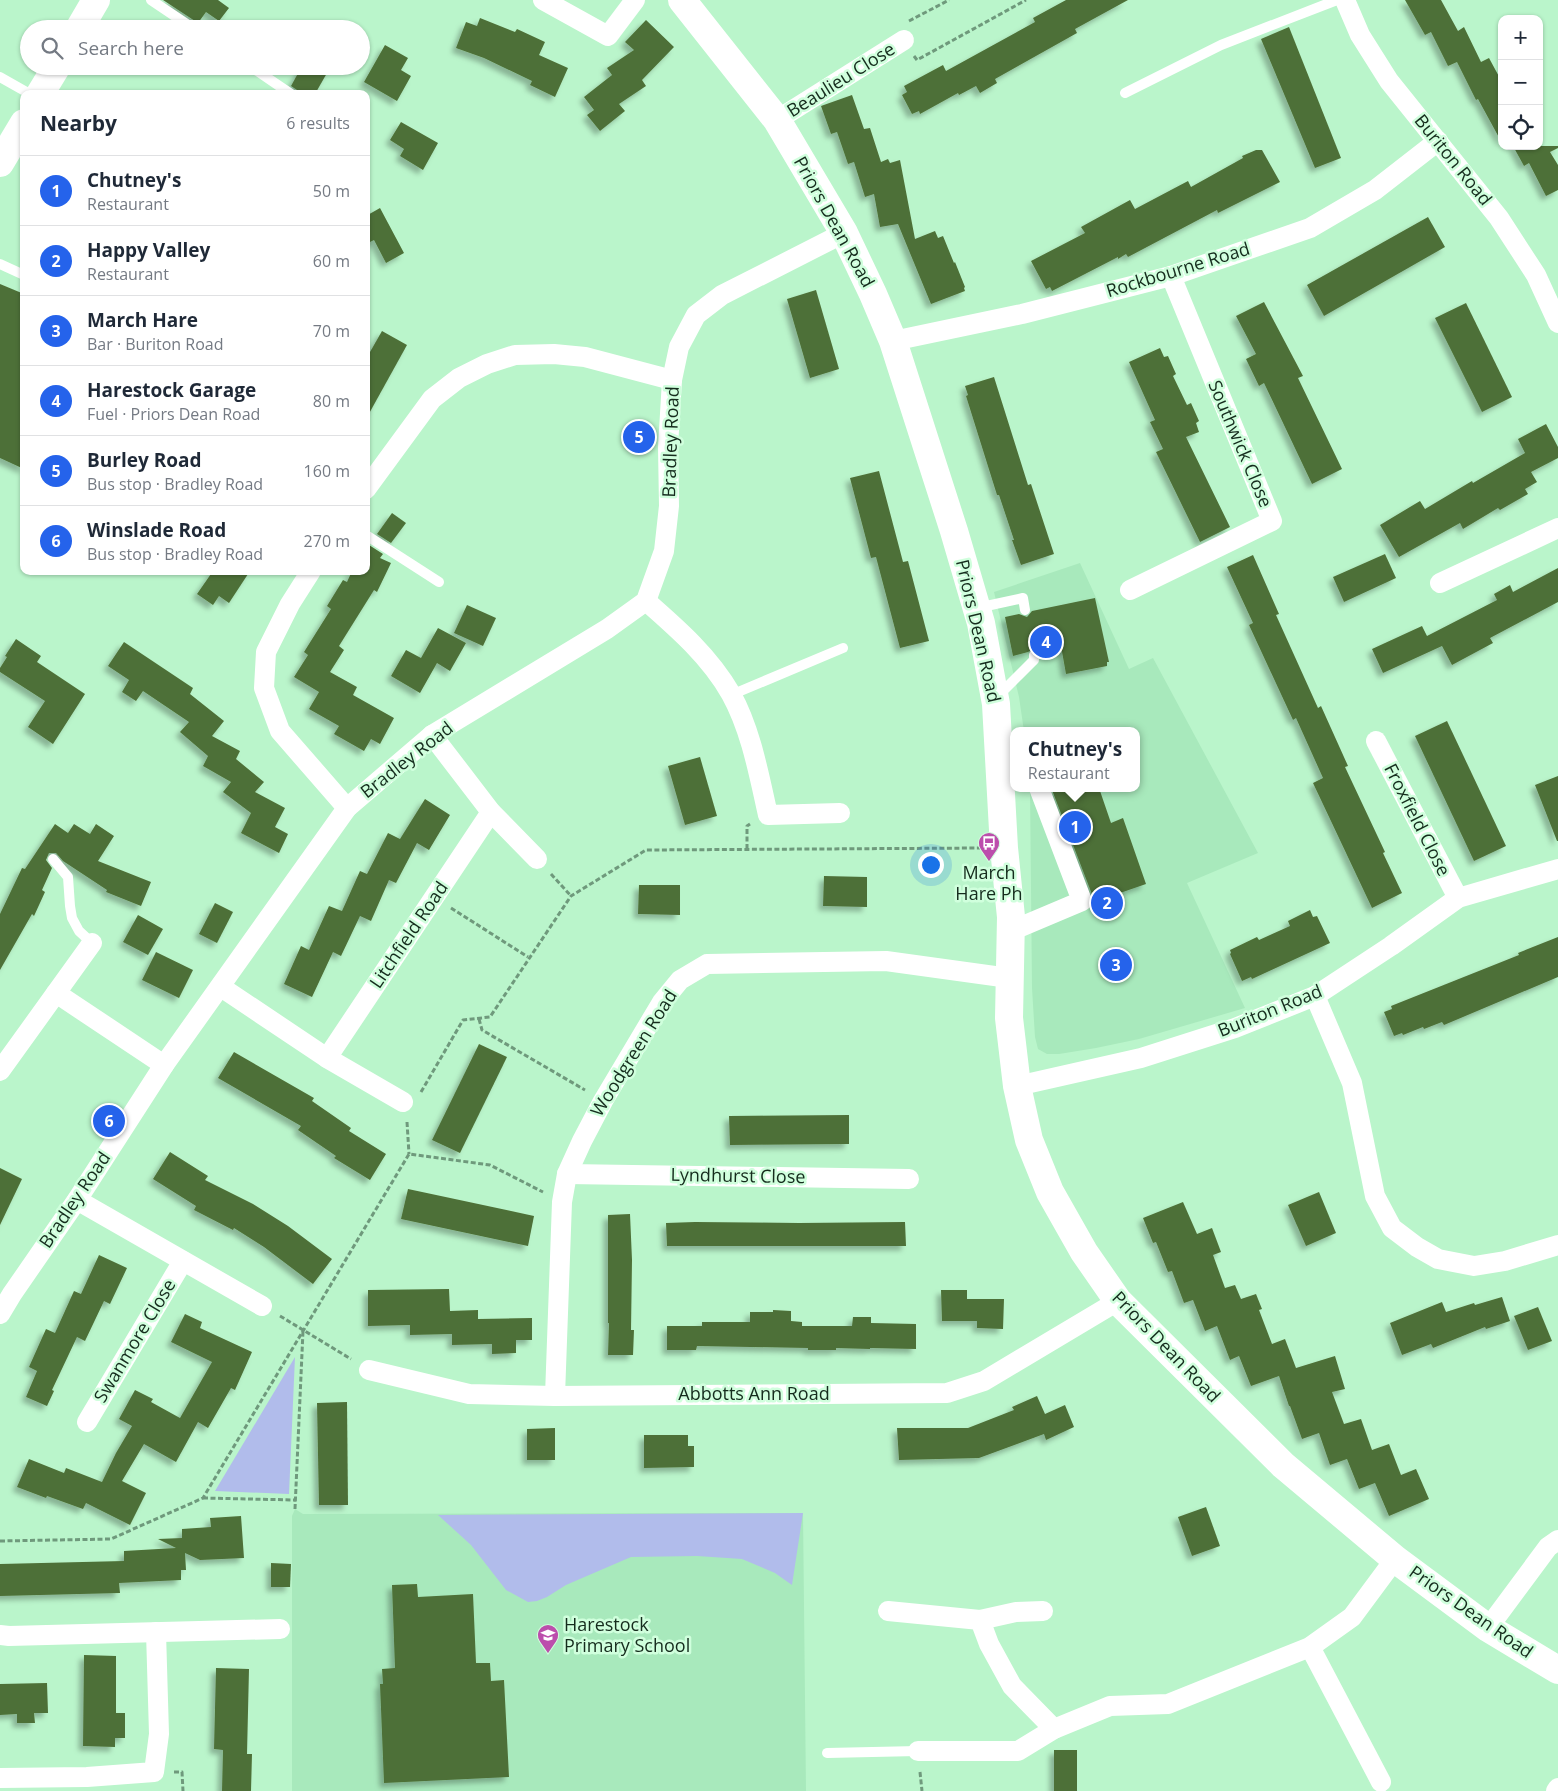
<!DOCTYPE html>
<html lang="en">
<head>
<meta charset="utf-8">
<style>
  :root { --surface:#fff; --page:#f2f2f3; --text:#1f2937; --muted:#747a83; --line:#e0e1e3; --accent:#2563eb }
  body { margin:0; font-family:"Open Sans",sans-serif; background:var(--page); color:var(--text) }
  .controls { position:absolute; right:15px; top:15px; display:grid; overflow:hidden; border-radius:10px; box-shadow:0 1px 4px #0004 }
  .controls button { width:45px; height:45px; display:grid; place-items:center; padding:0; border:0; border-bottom:1px solid var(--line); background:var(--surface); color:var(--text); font:25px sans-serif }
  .you { position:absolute; left:930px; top:864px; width:18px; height:18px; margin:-12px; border:4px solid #fff; border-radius:50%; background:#1a73e8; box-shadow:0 0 0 8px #1a73e833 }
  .badge { display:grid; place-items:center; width:32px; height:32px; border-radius:50%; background:var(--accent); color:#fff; font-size:16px; font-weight:700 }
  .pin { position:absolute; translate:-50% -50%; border:2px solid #fff; box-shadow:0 1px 5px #0006 }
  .popup { position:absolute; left:1010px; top:727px; width:130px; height:65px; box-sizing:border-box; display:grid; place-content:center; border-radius:10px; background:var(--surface); filter:drop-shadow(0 1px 4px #0005); font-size:16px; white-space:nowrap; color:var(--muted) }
  .popup b { font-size:19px; color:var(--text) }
  .popup::after { content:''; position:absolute; left:50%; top:100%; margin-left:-10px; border:10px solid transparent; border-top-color:var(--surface) }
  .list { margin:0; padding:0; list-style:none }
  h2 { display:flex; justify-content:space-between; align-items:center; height:65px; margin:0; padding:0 20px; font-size:21px }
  h2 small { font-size:16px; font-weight:400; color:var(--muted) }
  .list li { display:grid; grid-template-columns:32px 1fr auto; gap:15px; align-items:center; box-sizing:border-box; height:70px; padding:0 20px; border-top:1px solid var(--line) }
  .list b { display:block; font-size:19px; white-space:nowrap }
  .list p { margin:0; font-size:16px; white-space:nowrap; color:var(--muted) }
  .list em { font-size:16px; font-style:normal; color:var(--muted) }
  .icon { flex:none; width:28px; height:28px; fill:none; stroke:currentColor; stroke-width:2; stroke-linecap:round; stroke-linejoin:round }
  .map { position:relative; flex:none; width:1558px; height:1791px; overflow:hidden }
  .search { position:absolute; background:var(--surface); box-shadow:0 1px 4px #0004; left:20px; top:20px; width:350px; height:55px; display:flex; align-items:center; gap:12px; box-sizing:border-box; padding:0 18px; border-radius:28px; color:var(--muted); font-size:19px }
  .panel { position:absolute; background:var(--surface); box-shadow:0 1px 4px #0004; left:20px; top:90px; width:350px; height:485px; border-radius:10px }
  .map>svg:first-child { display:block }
  .built { fill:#a8e9bc }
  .green { fill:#b1bceb }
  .building { fill:#4e7037; filter:url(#shadow) }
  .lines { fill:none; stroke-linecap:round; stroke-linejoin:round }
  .path { stroke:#6f997c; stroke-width:3; stroke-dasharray:5 2.5; stroke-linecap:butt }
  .lane { stroke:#fff; stroke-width:10 }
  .street { stroke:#fff; stroke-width:20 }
  .secondary { stroke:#fff; stroke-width:28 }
  .labels { text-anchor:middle; stroke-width:5; stroke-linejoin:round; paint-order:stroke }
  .street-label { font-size:18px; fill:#152c1d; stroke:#d0ffdd }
  .poi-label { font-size:18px; fill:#152c1d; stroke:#d0ffdd }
</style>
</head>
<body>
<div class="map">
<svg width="1558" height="1791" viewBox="0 0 1558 1791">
  <defs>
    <filter id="shadow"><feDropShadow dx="-4.5" dy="4.5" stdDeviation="2.5" flood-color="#0004"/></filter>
  </defs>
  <rect width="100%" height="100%" fill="#baf5cb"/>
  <!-- built -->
  <g class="built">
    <path d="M1080,563L1129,669L1153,658L1258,853L1187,883L1245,1008L1139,1039L1096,1048L1059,1054H1047L1038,1049L1035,1037L1032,988L1030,788H1136V731H1024L1019,697L994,592Z"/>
    <path d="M295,1509L303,1514L803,1513L806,1791H292V1516Z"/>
  </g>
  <!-- green -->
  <g class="green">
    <path d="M295,1357L289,1494L215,1491Z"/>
    <path d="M803,1513L792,1585L775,1573L742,1559L697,1556L631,1557L566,1585L547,1597L537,1601L528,1602L506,1590L471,1545L438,1515Z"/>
  </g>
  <!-- building -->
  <g class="building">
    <path d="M163,0H218L229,8L219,21L206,12L198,23Z"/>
    <path d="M1066,0H1128L1075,29L1077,33L995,79L997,83L980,93L976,86L959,95L958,93L920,114L919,111L912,114L902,95L907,92L904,86L943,65L946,71L1035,22L1033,18Z"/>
    <path d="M1405,0H1441L1458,31L1464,27L1481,62L1489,58L1502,82V143L1478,99L1476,100L1457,62L1448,66L1431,32L1425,35Z"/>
    <path d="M480,18L515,32L517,29L545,42L539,55L568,68L555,97L530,85L532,81L484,58L456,48L466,22L477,26Z"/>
    <path d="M646,20L674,47L642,80L646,86L619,104L625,111L600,131L587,115L594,110L584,97L612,75L607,68L634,50L625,42Z"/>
    <path d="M1289,27L1341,158L1315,168L1261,39Z"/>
    <path d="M385,45L408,58L401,70L411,76L397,101L364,82Z"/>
    <path d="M302,66H331L315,94H303L291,86Z"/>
    <path d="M852,95L864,129L870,128L881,162L888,159L890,163L900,160L915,239L935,231L938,238L943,236L954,263L955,262L965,287L964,288L965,291L931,304L898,224L880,227L874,194L865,197L854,162L848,164L837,132L831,134L821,106Z"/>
    <path d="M401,122L438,143L423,170L400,156L404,149L390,140Z"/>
    <path d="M1513,146H1558V148L1550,152L1558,165V190L1546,196L1529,163L1524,166Z"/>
    <path d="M1256,150H1262L1280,182L1218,213L1217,210L1128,257L1126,254L1118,259V257L1052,291L1050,287L1046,289L1031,261L1085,233L1081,227L1130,200L1135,209L1188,181L1191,187L1243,158L1242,156Z"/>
    <path d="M380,208L404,253L386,263L374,240L366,244V216Z"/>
    <path d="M1428,217L1445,247L1324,316L1307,285Z"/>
    <path d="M0,284L24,294V469L0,458Z"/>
    <path d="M816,290L839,369L810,378L787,299Z"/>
    <path d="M1264,302L1303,376L1298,378L1342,469L1312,484L1264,383L1259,386L1246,359L1256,354L1236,316Z"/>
    <path d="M1466,303L1512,397L1482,412L1435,318Z"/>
    <path d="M382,331L407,345L366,419V359Z"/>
    <path d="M1160,348L1164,357L1168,356L1176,374L1173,376L1187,405L1191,403L1199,421L1196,423L1199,432L1186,437L1230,527L1200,542L1156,452L1163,449L1150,422L1155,420L1129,362Z"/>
    <path d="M994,377L1028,485L1031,484L1054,554L1021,565L1012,540H1014L999,495H997L966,396L968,395L965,386Z"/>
    <path d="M1546,424L1558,447V458L1531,472L1537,482L1525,489L1528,494L1500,510L1498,508L1463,529L1460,523L1399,557L1380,525L1420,501L1425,509L1472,481L1473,483L1525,453L1518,439Z"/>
    <path d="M879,471L903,562L908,561L929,641L900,648L876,557L871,558L850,478Z"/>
    <path d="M392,513L406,523L391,543L377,534Z"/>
    <path d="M369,545L383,554L380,558L391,563L377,592L374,590L339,646L344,650L330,672L357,687L353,695L394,718L380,744L371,739L364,751L334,734L339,726L309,709L319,692L294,677L308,655L304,652L331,609L327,606L343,580L347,582L352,571H366V548Z"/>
    <path d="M1385,554L1396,578L1344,602L1333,577Z"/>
    <path d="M1253,555L1279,614L1276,615L1318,708L1321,706L1348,766L1345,767L1385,852L1383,853L1402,893L1372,908L1313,783L1323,778L1296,718L1293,720L1249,625L1253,623L1227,567Z"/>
    <path d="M1558,568V602L1490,638L1493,643L1452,665L1442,646L1383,673L1372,649L1422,626L1427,636L1497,600L1494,594L1510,585L1513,592Z"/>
    <path d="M213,571H250L229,603L219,596L213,605L197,594Z"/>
    <path d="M1095,598L1109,662H1107V666L1066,674L1061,646L1039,650L1034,648L1028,652L1013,656L1005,617L1019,614L1027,617L1032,611Z"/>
    <path d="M467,605L496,618L483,646L454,633Z"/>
    <path d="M438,628L466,643L450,671L437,663L420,693L391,676L406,650L421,658Z"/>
    <path d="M16,639L41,656L37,662L85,694L53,744L28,727L45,701L0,672V668L7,657L5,656Z"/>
    <path d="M124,642L193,688L190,694L224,721L212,736L240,751L236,759L264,782L255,792L285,808L275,827L288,834L279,853L241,833L251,813L223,792L231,782L203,766L208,756L180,732L189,722L143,691L136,701L122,692L129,680L108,666Z"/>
    <path d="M1447,721L1506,846L1474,861L1415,736Z"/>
    <path d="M700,757L717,816L685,825L668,766Z"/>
    <path d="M1558,776V841H1557L1535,785Z"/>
    <path d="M1057,788H1099L1111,823L1123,818L1146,884L1094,902L1093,897L1052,790Z"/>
    <path d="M425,799L450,815L429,850L417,843L396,883L389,880L371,921L360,916L341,956L333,952L312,997L284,984L301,946L309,950L329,906L342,911L360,871L367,874L388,833L400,839Z"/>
    <path d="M55,824L68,833L74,824L90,834L96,824L114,836L98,861L151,882L141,906L106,892L107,890L63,861L56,853H49L46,860L52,868L42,890L45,892L34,916L32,914L0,970V914L22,868L25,869Z"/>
    <path d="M824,876L867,877V907L823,906Z"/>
    <path d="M639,885H680V915L638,914Z"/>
    <path d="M215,903L233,912L217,943L199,934Z"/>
    <path d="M1310,910L1313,917L1317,916L1330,943L1252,979L1251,977L1242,981L1230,954L1231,953L1230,950L1257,937L1259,940L1290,926L1288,921Z"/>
    <path d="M138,915L163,929L148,955L123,942Z"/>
    <path d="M1558,937V977L1444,1025L1442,1022L1424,1029L1423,1027L1403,1035L1402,1033L1394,1036L1384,1012L1392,1009L1391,1006L1519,955L1518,953Z"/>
    <path d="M156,952L193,970L179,998L142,980Z"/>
    <path d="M479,1044L507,1057L460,1153L432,1140Z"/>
    <path d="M234,1052L314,1098L312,1101L351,1128L349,1131L386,1154L370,1180L334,1158L336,1156L298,1130L301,1126L218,1078Z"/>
    <path d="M849,1115V1144L730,1145L729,1116Z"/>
    <path d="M170,1152L208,1176L205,1180L253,1204L288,1226L332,1259L313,1284L264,1247L234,1228L233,1230L194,1210L196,1206L153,1179Z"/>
    <path d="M0,1168L22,1179L0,1225Z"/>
    <path d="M408,1189L534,1216L528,1246L401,1219Z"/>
    <path d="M1319,1192L1336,1233L1306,1246L1288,1205Z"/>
    <path d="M1183,1202L1197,1234L1212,1228L1221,1252L1213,1255L1225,1288L1235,1285L1241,1299L1256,1294L1262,1309L1259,1310L1272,1344L1285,1339L1296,1368L1335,1356L1345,1389L1332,1392L1344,1424L1361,1419L1372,1450L1389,1444L1401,1475L1416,1469L1429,1499L1389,1516L1375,1483L1359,1489L1347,1459L1330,1465L1319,1433L1302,1439L1290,1406H1289L1279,1376L1251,1386L1239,1356L1230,1360L1217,1326L1205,1331L1193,1300L1184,1303L1172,1271L1168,1272L1156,1242L1153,1243L1143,1218Z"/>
    <path d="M630,1214L632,1260L631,1330H634L633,1355H608L609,1323H608V1215Z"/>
    <path d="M695,1222L799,1223L905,1222L906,1246H667L666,1223Z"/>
    <path d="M99,1255L127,1268L110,1304L104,1301L85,1341L77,1337L52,1390L54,1391L47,1406L26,1397L37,1371L29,1367L46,1329L55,1333L74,1291L81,1294Z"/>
    <path d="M449,1289L450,1311L478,1310V1319L532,1318V1340H516V1353L492,1354V1344L452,1345V1334L410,1335V1325L368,1326V1290Z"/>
    <path d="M941,1290H967V1299H1004L1003,1329L977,1328V1321H942Z"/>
    <path d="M1502,1297L1510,1321L1486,1329L1485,1327L1433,1348L1431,1344L1402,1355L1390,1323L1442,1302L1446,1312L1474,1303L1475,1305Z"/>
    <path d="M1538,1307L1552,1341L1528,1350L1514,1316Z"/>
    <path d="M773,1310L791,1311V1321L802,1322V1326H852L853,1317H871V1323L916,1324V1349L870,1348V1349L836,1348V1350H808V1348L697,1346L696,1350H667V1326H702V1322H750V1312H773Z"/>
    <path d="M185,1314L202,1322L200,1328L252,1352L235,1390L231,1388L208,1428L198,1422L176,1462L144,1444L122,1481L146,1493L130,1525L86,1503L83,1509L47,1496L46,1498L17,1487L29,1459L64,1473L66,1468L102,1482L116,1453L132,1426L119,1419L135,1390L153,1399L151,1402L180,1418L212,1362L171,1342Z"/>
    <path d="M1037,1396L1045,1414L1065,1405L1074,1427L1046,1440L1044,1434L979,1458L899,1460L897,1428H968L1014,1410L1012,1407Z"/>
    <path d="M347,1402L348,1505H319L317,1403Z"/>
    <path d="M555,1428V1460H527V1429Z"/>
    <path d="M644,1435H688V1446H694V1467L644,1468Z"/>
    <path d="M1206,1507L1220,1546L1192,1556L1178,1517Z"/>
    <path d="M241,1516L244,1558L200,1560L185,1553L186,1570H181V1580L119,1583L120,1593L0,1596V1564L124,1561V1551L176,1548L158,1539L182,1538V1529L211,1527L210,1518Z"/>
    <path d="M271,1563L291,1564L290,1587H271Z"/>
    <path d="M417,1584L418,1597L473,1594L476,1663H490L491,1681L504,1680L509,1777L384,1783L380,1684H383L382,1669L395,1668L392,1585Z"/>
    <path d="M84,1655L116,1656V1713H125V1738H115V1747L83,1746Z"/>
    <path d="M216,1668L249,1669L247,1754H252L251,1791H222L223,1750L214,1749Z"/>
    <path d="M47,1683L48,1713H34L35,1723H17V1714L0,1715V1684Z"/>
    <rect x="1054" y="1750" width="23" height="41"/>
  </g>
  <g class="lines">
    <!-- path -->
    <g class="path">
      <path d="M909,21L949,0"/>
      <path d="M914,56L917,60L1026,0"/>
      <path d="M747,849V826L750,824"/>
      <path d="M551,874L571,896"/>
      <path d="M451,908L528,957"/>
      <path d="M479,1019L482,1030L585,1090"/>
      <path d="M421,1092L463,1020L490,1017L571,896L646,850L981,848"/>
      <path d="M407,1122L409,1154"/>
      <path d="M280,1316L351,1359"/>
      <path d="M203,1498L296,1500"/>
      <path d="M295,1509L303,1331"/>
      <path d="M0,1541L111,1539L203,1498L409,1154L490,1165L543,1192"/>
      <path d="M174,1772H182L183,1791"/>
      <path d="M920,1772L922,1791"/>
    </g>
    <!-- lane -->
    <g class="lane">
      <path d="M151,0L194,29"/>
      <path d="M250,66L291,94"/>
      <path d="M0,77L30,94"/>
      <path d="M1125,93L1221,45L1337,0"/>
      <path d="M0,264L24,275"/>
      <path d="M366,535L439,582"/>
      <path d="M977,608L1023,598L1025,610"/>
      <path d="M731,695L843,648"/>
      <path d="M997,697L1034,660V655"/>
      <path d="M53,859L68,877L70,906L72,918L79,931L92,943"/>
      <path d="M827,1753L918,1751"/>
    </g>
    <!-- street -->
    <g class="street">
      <path d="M543,0L608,36L635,0"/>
      <path d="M1345,0L1360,35L1389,81L1499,218L1536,275L1558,323"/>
      <path d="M777,120L904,40"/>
      <path d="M893,341L1022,314L1171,276L1310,228L1375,190L1438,141"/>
      <path d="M366,489L432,399L459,378L487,364L515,355L554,354L585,357L672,380"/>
      <path d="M311,571L290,604L266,652L264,688L280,731L347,808"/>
      <path d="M1440,583L1558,528"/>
      <path d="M1130,590L1272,521L1171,276"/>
      <path d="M646,601C678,629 710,657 731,694C751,730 759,775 768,815L840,813"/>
      <path d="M432,735L491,812L537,859"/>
      <path d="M1376,741L1458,898"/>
      <path d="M1011,931L1082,901L1039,788"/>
      <path d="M221,987L327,1058L403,1102"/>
      <path d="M56,993L164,1065"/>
      <path d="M1315,996L1352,1083L1375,1196L1392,1228L1417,1247L1438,1259L1474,1266L1505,1261L1558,1245"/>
      <path d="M327,1058L491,812"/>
      <path d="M0,1071L92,943"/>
      <path d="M1017,1086L1141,1058L1235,1028L1315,996L1391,946L1458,898L1558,869"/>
      <path d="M567,1174L909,1179"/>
      <path d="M77,1200L262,1306"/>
      <path d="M0,1314L12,1294L77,1200L164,1065L347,808L432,735L607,629L646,601L664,551L669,506L668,447L672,380L679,347L696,315L722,295L844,233"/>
      <path d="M369,1370L469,1394L555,1396L947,1393L984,1381L1118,1301"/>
      <path d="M555,1396L562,1202L567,1174L582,1141L603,1101L662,1002L680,980L707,964L886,961L1009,978"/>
      <path d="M87,1422L183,1261"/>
      <path d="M888,1611L980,1620L989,1644L1012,1686L1054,1729"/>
      <path d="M980,1620L1016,1612L1043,1611"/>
      <path d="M1488,1628L1548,1547L1558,1540"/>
      <path d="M0,1635L9,1636L280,1629"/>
      <path d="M1310,1647L1381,1782"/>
      <path d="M918,1751H1018L1054,1729L1110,1706L1168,1704L1310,1647L1352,1617L1395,1559"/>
      <path d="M0,1778L87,1777L154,1772L159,1734L156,1632"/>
      <path d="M1556,1791L1558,1788"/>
    </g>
    <!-- secondary -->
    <g class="secondary">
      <path d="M682,0L777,120L844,233L873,294L893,341L954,531L981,623L996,704L1004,848L1011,917L1009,1018L1017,1086L1029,1140L1050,1192L1084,1252L1118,1301L1283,1465L1395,1559L1488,1628L1558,1670"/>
      <path d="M79,29L96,0"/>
      <path d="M40,94L57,66"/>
      <path d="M0,163L24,123"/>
    </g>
  </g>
  <!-- icons -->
  <defs>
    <g id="bus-pin" transform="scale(1.125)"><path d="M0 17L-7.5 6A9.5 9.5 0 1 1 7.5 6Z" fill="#bc4eac" stroke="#d0ffdd"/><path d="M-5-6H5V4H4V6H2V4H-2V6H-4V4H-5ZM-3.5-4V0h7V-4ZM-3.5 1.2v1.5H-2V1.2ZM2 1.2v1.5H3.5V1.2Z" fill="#fff"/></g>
    <g id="school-pin" transform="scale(1.125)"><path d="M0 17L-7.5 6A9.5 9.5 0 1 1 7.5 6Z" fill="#bc4eac" stroke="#d0ffdd"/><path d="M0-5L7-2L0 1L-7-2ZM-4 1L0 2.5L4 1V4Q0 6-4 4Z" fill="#fff"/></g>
  </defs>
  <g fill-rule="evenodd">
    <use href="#bus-pin" x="989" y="843"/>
    <use href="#school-pin" x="548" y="1635"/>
  </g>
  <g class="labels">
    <!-- street labels -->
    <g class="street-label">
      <text transform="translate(841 80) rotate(-32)" y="6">Beaulieu Close</text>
      <text transform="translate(1453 160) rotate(51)" y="6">Buriton Road</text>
      <text transform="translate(834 222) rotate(61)" y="6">Priors Dean Road</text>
      <text transform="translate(1178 270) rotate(-17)" y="6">Rockbourne Road</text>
      <text transform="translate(671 442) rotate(-88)" y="6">Bradley Road</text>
      <text transform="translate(1240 444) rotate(67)" y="6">Southwick Close</text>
      <text transform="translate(978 631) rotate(77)" y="6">Priors Dean Road</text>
      <text transform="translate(407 760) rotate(-38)" y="6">Bradley Road</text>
      <text transform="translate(1417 820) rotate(63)" y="6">Froxfield Close</text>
      <text transform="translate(409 935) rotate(-56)" y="6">Litchfield Road</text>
      <text transform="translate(1270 1011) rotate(-22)" y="6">Buriton Road</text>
      <text transform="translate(634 1053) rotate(-58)" y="6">Woodgreen Road</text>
      <text transform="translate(738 1176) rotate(1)" y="6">Lyndhurst Close</text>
      <text transform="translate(75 1200) rotate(-56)" y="6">Bradley Road</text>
      <text transform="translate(135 1341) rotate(-59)" y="6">Swanmore Close</text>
      <text transform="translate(1166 1347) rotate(46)" y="6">Priors Dean Road</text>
      <text x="754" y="1400">Abbotts Ann Road</text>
      <text transform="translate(1471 1612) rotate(35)" y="6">Priors Dean Road</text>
    </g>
    <!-- poi labels -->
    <g class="poi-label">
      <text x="989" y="879">March<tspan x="989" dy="21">Hare Ph</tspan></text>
      <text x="564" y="1631" text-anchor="start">Harestock<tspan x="564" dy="21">Primary School</tspan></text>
    </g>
  </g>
</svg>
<div class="controls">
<button>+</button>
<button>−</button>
<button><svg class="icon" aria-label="locate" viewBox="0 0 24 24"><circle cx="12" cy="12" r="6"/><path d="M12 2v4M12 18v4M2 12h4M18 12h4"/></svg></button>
</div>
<div class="you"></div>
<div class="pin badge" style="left:1075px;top:827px">1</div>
<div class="popup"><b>Chutney's</b>Restaurant</div>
<div class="pin badge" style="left:1107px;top:903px">2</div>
<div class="pin badge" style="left:1116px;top:965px">3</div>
<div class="pin badge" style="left:1046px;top:642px">4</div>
<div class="pin badge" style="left:639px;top:437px">5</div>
<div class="pin badge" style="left:109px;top:1121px">6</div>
<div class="search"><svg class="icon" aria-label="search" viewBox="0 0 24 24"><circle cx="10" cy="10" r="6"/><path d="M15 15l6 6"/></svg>Search here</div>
<section class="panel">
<h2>Nearby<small>6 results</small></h2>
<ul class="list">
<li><span class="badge">1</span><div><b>Chutney's</b><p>Restaurant</p></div><em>50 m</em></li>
<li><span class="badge">2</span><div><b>Happy Valley</b><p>Restaurant</p></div><em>60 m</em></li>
<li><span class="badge">3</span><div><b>March Hare</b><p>Bar · Buriton Road</p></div><em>70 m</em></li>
<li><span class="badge">4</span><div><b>Harestock Garage</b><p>Fuel · Priors Dean Road</p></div><em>80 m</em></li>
<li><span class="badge">5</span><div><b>Burley Road</b><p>Bus stop · Bradley Road</p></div><em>160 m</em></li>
<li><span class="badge">6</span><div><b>Winslade Road</b><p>Bus stop · Bradley Road</p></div><em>270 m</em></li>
</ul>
</section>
</div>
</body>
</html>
